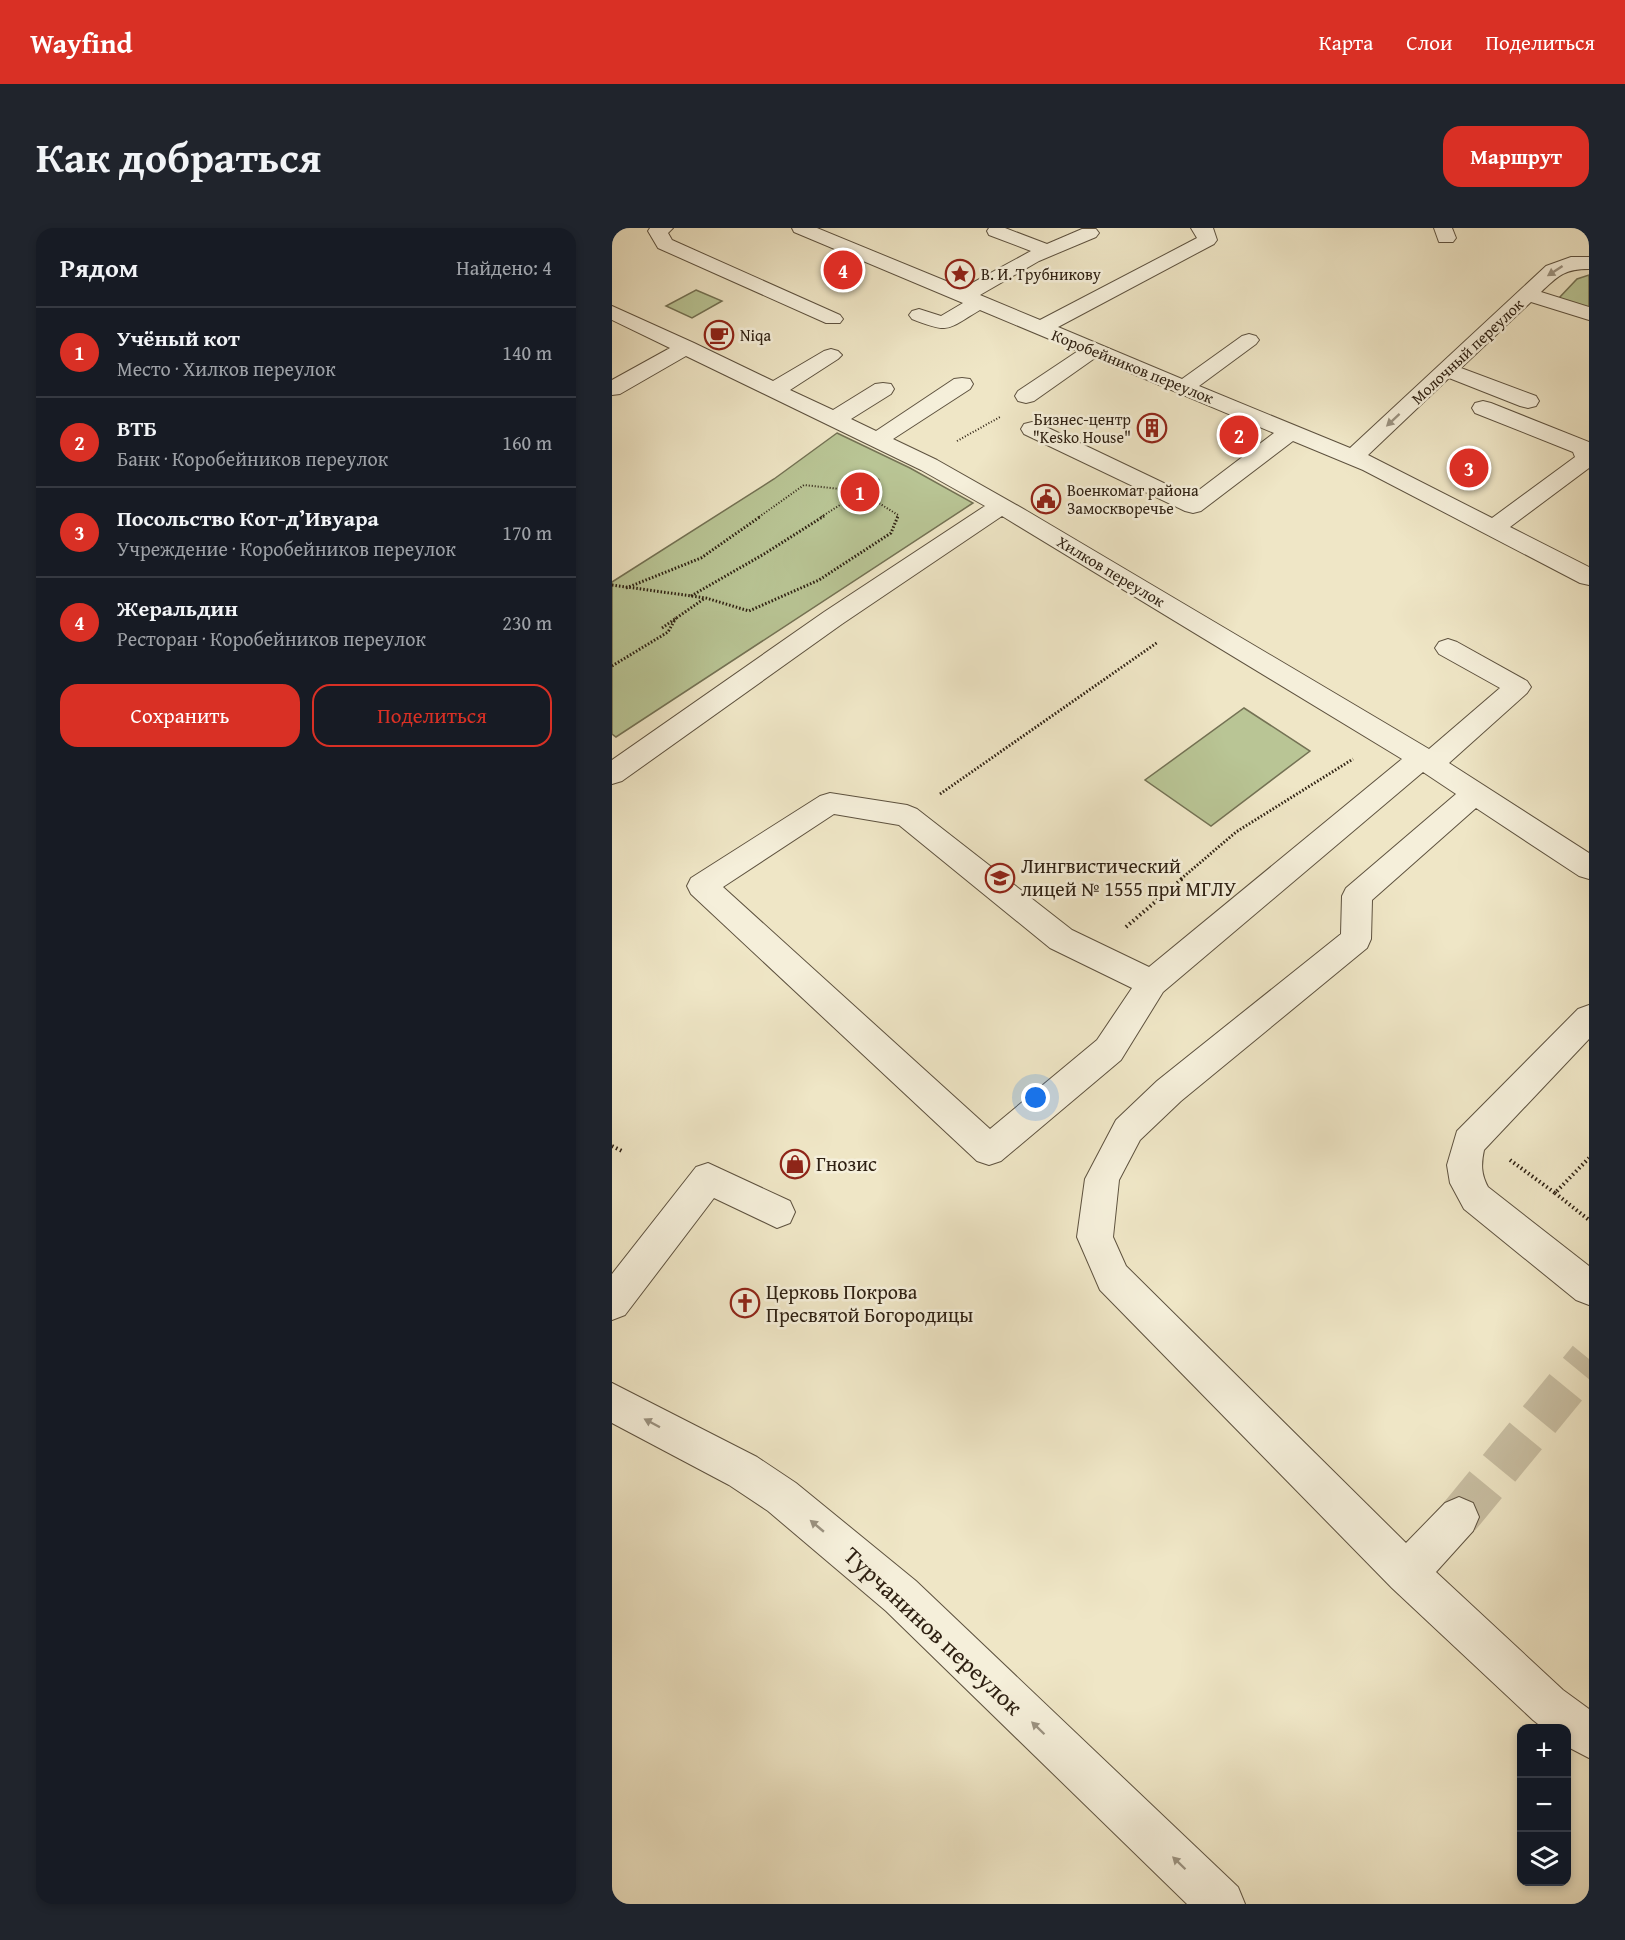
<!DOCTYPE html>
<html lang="ru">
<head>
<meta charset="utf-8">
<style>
  :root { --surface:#171b24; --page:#20242c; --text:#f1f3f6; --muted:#9ea1a6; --line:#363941; --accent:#d93025 }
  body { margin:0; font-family:"Gentium Book Plus",serif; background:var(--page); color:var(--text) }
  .controls { position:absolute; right:18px; bottom:18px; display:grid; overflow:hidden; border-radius:12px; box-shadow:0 3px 9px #0003 }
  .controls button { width:54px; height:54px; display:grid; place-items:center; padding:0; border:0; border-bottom:2px solid var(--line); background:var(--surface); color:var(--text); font:30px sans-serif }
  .you { position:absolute; left:424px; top:870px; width:21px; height:21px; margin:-15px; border:4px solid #fff; border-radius:50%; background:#1a73e8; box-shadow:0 0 0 9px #1a73e833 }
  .badge { display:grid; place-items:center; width:39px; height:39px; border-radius:50%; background:var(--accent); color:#fff; font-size:20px; font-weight:700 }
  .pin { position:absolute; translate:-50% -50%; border:3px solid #fff; box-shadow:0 2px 6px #0006 }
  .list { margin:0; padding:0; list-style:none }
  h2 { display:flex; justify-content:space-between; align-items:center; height:78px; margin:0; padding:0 24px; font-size:26px }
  h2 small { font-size:20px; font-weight:400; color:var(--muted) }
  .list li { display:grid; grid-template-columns:39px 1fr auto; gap:18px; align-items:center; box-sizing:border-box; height:90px; padding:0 24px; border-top:2px solid var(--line) }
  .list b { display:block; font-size:22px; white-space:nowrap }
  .list p { margin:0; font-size:20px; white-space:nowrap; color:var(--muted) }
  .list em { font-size:20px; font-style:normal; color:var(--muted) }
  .actions { display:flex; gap:12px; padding:18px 24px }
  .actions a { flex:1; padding:14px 0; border:2px solid var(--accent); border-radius:18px; text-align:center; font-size:21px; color:var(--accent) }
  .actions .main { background:var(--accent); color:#fff }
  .icon { flex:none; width:33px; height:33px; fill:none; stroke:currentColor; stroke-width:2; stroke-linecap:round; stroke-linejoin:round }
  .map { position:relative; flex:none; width:977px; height:1676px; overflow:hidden; border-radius:18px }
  header { display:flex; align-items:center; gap:36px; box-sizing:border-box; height:84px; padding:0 30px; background:var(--accent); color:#fff }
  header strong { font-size:28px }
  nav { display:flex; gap:33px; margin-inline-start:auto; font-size:21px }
  .intro { display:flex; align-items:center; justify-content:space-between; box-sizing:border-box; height:144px; padding:0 36px }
  h1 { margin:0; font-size:42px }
  .button { padding:15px 27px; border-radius:18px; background:var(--accent); color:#fff; font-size:21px; font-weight:700 }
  main { display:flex; gap:36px; padding:0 36px }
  aside { flex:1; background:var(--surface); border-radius:18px; box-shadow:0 3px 9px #0003 }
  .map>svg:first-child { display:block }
  .green { fill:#b9c595; stroke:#747254; stroke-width:1.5 }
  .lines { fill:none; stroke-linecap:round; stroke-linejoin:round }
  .minor-tunnel { stroke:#c8bea2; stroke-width:42; stroke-dasharray:42 21; stroke-linecap:butt }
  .minor-casing { stroke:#5e523f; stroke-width:2 }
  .path-far2 { stroke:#2e2012; stroke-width:2; stroke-dasharray:1 2; stroke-linecap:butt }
  .path-far1 { stroke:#2e2012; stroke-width:3; stroke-dasharray:1.5 2; stroke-linecap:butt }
  .path { stroke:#2e2012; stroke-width:4; stroke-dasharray:1.5 3; stroke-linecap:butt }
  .minor { fill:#f5efda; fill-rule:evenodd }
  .oneway { fill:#9b9280 }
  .labels { text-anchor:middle; stroke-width:5; stroke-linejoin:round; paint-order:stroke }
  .far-poi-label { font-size:16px; fill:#2e2012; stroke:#f5efda; text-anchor:start }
  .far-street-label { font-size:16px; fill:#2e2012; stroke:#f5efda }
  .poi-label { font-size:20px; fill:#2e2012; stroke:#f5efda; text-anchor:start }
  .near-street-label { font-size:24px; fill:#2e2012; stroke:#f5efda }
</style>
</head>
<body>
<header>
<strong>Wayfind</strong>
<nav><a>Карта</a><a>Слои</a><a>Поделиться</a></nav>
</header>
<div class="intro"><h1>Как добраться</h1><a class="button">Маршрут</a></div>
<main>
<aside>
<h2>Рядом<small>Найдено: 4</small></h2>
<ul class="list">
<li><span class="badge">1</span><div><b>Учёный кот</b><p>Место · Хилков переулок</p></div><em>140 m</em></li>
<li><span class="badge">2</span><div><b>ВТБ</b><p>Банк · Коробейников переулок</p></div><em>160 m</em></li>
<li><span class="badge">3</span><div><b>Посольство Кот-д’Ивуара</b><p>Учреждение · Коробейников переулок</p></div><em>170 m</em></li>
<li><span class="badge">4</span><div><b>Жеральдин</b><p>Ресторан · Коробейников переулок</p></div><em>230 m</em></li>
</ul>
<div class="actions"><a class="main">Сохранить</a><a>Поделиться</a></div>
</aside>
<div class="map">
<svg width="977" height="1676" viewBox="0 0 977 1676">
  <rect width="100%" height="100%" fill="#efe6c6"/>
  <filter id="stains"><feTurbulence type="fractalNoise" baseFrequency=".00333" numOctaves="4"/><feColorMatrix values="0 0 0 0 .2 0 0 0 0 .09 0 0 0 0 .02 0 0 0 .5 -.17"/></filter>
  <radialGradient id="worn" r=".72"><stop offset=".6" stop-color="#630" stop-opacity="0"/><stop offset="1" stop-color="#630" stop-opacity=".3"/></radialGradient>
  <!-- green -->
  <g class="green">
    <path d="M977,47V81L947,70L965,51Z"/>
    <path d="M84,62L110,73L80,90L54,78Z"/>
    <path d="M225,205L298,240L361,275L4,509L0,506V354L162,251Z"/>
    <path d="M632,480L698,523L599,598L533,552Z"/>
  </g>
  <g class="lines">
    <!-- minor-tunnel -->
    <path class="minor-tunnel" d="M847,1289L977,1131"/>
    <!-- minor casing -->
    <g class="minor-casing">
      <g id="minor">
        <path d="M38,0H61L56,5L60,12L228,87L231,91L228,95H214L46,20L36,3Z"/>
        <path d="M180,0H205L351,60L419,23L377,7L375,3L377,0H393L435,16L470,1H484L487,5L484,9L427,33L368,67L428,92L585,10L579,0H601L605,12L602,16L446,99L570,151L630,108L637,106L644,108L647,112L644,116L587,158L738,220L934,38L959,29H977V41C952,41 946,48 929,64L977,79V92L919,74L849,140L924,168L927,173L924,178L916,180L908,178L837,150L756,227L880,290L963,229L961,224L863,185L860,180L863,175L871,173L879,175L977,214V240L898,299L977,339V357L968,355L751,242L681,213L589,283L581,285L573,283L412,206L409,201L412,196L420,194L428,196L579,268L662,205L483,130L422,173L414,175L406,173L403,168L406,163L466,123L368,82C334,102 338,106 300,91L297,87L300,83L307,81L329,88L351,75L182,4Z"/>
        <path d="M822,0H840L844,10L841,14H827Z"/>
        <path d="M0,78L82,115L161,153L212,123L219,121L226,123L230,127L226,131L178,162L221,182L263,156L271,155L279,156L282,161L279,166L239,191L264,203L342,151L350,150L358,151L361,156L358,161L281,211L325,232L415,283L817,521L888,460L827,426L823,420L827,414L836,411L845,414L915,453L919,459L915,465L837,535L977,625V651L967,648L864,580L760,672L759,711L755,720L569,873L528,912L507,952L501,1009L514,1038L794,1315L833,1275L847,1269L861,1275L867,1289L861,1303L824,1344L951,1462L977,1481V1530L954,1518V1500H931L921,1492L780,1360L488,1062L465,1009L473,951L504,892L545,853L729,706L730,668L734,660L844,566L811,544L551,764L509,832L389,933L377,937L365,933L79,666L75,658L79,650L208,568L218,565L295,577L305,581L460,702L537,739L790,531L390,288L230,396L10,553L0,556V532L212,384L373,278L309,242L74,128L8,166L0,167V152L58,120L0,92ZM222,586L287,597L438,720L520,760L485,812L378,901L111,659Z"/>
        <path d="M977,777V811L872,922C869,936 869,946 876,959L977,1038V1077L964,1072L852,981L838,955L835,937L845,903L966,781Z"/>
        <path d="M96,935L178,973L183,984L178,995L165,1000L102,970L13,1087L0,1092V1046L84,939Z"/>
        <path d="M0,1155L145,1229L184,1255L304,1353L626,1659L633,1676H575L274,1383L156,1283L117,1257L0,1195Z"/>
      </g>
    </g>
    <!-- path-far2 -->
    <g class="path-far2">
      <path d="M345,213L388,189"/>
      <path d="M246,257L256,258L260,265L253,271L239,270L235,264Z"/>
      <path d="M256,258L268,251"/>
      <path d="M257,269L286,287L285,289"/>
      <path d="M147,289L192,257L237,262"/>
      <path d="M209,289L239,270"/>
    </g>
    <!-- path-far1 -->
    <g class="path-far1">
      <path d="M0,357L94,370L137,383L207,352L279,305L286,288"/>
      <path d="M14,360L89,330L149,288"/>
      <path d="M79,368L152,326L212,288"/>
      <path d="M50,400L93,370"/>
      <path d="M0,438L56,404L64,390"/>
      <path d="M328,566L546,414"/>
      <path d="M569,651L624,604L741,531"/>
    </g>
    <!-- path -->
    <g class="path">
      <path d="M514,699L571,650"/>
      <path d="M0,918L10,923"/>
      <path d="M898,932L943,965L977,930"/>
      <path d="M943,965L977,992"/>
    </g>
    <!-- minor -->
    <use href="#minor" class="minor"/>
  </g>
  <!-- one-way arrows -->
  <defs><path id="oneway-solid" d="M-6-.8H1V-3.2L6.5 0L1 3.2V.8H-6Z" transform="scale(1.5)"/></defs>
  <g class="oneway">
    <use href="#oneway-solid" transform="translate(943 43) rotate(147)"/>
    <use href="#oneway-solid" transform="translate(781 192) rotate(137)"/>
    <use href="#oneway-solid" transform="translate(40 1195) rotate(-152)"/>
    <use href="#oneway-solid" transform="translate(205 1298) rotate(-140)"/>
    <use href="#oneway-solid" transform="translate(426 1500) rotate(-136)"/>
    <use href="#oneway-solid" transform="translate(567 1635) rotate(-136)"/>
  </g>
  <!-- icons -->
  <defs>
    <g id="sight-ring" transform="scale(1.5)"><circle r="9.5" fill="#f5efda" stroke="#8f2418" stroke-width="1.5"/><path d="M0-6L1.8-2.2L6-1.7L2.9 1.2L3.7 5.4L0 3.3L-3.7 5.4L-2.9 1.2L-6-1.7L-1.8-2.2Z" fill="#8f2418"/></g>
    <g id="cafe-ring" transform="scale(1.5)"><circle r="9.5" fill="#f5efda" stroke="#8f2418" stroke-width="1.5"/><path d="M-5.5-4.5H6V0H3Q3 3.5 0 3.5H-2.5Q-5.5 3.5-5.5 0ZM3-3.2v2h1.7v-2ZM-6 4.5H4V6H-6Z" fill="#8f2418"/></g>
    <g id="building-ring" transform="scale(1.5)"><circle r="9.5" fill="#f5efda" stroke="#8f2418" stroke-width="1.5"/><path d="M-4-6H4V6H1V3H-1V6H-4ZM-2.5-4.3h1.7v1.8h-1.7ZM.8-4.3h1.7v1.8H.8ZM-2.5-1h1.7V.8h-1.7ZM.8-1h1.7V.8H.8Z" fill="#8f2418"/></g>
    <g id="civic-ring" transform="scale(1.5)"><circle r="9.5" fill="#f5efda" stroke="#8f2418" stroke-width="1.5"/><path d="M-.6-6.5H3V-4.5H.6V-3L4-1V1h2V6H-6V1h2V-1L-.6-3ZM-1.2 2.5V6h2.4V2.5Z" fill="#8f2418"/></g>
    <g id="school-ring" transform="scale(1.5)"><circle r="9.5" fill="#f5efda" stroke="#8f2418" stroke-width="1.5"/><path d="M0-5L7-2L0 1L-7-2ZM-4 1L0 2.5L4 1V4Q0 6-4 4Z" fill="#8f2418"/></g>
    <g id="shop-ring" transform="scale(1.5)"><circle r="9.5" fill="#f5efda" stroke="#8f2418" stroke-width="1.5"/><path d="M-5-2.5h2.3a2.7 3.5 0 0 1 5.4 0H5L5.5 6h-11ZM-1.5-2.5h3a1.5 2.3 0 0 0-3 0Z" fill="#8f2418"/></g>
    <g id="church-ring" transform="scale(1.5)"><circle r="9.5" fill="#f5efda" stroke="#8f2418" stroke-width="1.5"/><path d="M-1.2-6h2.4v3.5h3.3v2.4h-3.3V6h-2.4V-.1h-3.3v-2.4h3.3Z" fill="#8f2418"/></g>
  </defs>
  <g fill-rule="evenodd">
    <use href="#sight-ring" x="348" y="46"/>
    <use href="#cafe-ring" x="107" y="107"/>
    <use href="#building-ring" x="540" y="200"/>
    <use href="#civic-ring" x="434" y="271"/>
    <use href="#school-ring" x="388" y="650"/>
    <use href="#shop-ring" x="183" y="936"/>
    <use href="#church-ring" x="133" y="1075"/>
  </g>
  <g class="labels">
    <!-- far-poi labels -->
    <g class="far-poi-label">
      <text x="369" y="52">В. И. Трубникову</text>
      <text x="128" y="113">Niqa</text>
      <text x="519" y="197" text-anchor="end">Бизнес-центр<tspan x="519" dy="18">"Kesko House"</tspan></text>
      <text x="455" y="268">Военкомат района<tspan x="455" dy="18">Замоскворечье</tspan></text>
    </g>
    <!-- far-street labels -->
    <g class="far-street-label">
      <text transform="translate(855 123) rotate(-43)" y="6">Молочный переулок</text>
      <text transform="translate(521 138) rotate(22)" y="6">Коробейников переулок</text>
      <text transform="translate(499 343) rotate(31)" y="6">Хилков переулок</text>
    </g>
    <!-- poi labels -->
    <g class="poi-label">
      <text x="409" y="645">Лингвистический<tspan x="409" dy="23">лицей № 1555 при МГЛУ</tspan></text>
      <text x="204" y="943">Гнозис</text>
      <text x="154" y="1071">Церковь Покрова<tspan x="154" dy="23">Пресвятой Богородицы</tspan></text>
    </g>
    <!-- near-street labels -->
    <g class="near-street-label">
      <text transform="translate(321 1403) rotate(43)" y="8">Турчанинов переулок</text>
    </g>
  </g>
  <rect width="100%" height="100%" filter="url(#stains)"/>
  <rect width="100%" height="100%" fill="url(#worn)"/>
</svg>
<div class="controls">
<button>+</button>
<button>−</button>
<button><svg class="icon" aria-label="layers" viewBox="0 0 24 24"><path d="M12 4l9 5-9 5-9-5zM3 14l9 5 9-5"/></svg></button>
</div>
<div class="you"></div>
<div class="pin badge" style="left:248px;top:264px">1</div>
<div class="pin badge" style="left:627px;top:207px">2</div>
<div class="pin badge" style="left:857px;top:240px">3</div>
<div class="pin badge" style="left:231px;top:42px">4</div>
</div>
</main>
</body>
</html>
